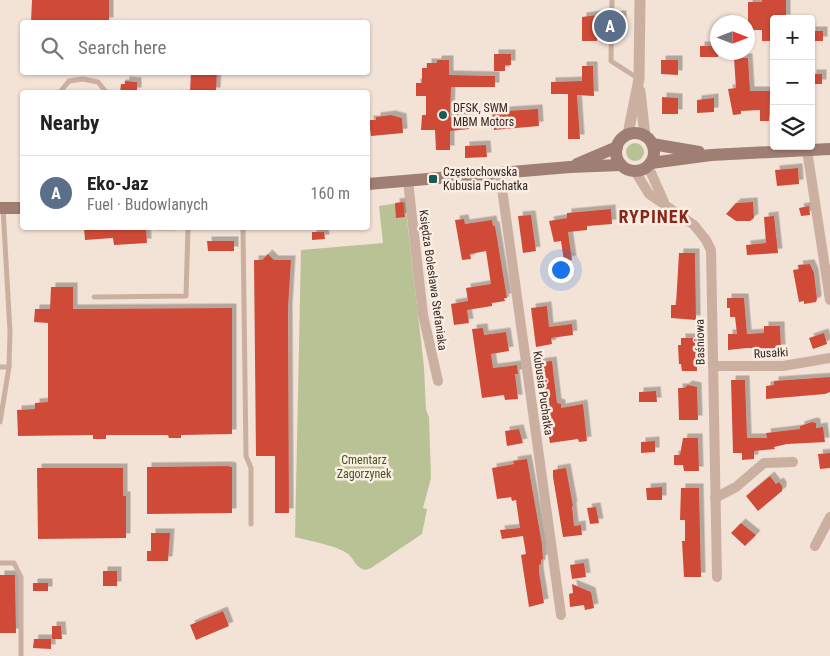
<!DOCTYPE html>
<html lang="en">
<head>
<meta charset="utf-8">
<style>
  :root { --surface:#fff; --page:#f2f2f2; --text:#222; --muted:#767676; --line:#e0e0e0; --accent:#185956 }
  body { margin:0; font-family:"Roboto Condensed",sans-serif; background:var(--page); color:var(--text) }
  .controls { position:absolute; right:15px; top:15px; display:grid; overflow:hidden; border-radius:5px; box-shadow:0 1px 4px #0004 }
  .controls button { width:45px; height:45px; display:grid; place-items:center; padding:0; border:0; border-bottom:1px solid var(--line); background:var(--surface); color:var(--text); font:25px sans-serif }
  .compass { position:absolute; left:710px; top:15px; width:45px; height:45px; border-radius:50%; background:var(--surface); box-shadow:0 1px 4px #0004; rotate:90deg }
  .you { position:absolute; left:560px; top:269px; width:18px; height:18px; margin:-12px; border:4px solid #fff; border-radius:50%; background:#1a73e8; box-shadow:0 0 0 8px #1a73e833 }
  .badge { display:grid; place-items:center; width:32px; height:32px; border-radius:50%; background:var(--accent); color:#fff; font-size:16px; font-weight:700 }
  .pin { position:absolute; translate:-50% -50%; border:2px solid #fff; box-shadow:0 1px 5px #0006 }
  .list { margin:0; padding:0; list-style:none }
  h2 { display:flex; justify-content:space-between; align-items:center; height:65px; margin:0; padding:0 20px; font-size:21px }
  h2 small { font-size:16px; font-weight:400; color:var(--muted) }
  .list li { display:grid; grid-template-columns:32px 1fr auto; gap:15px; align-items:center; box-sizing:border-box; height:75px; padding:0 20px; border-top:1px solid var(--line) }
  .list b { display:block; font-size:19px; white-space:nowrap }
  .list p { margin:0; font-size:16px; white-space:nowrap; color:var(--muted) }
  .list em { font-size:16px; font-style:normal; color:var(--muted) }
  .icon { flex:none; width:28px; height:28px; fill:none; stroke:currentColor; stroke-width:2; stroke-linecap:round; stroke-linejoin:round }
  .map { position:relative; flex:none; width:830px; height:656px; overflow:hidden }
  .search { position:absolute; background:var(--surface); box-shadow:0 1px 4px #0004; left:20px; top:20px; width:350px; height:55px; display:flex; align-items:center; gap:12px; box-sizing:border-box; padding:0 18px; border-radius:5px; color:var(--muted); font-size:19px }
  .panel { position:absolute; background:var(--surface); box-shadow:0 1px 4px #0004; left:20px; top:90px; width:350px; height:140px; border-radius:5px }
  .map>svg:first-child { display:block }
  .green { fill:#b8c295 }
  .building { fill:#cf4b38; filter:url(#shadow) }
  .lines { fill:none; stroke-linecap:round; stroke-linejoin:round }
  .service { stroke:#cbb0a2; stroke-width:5 }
  .minor { stroke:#cbb0a2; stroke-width:10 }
  .tertiary { stroke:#cbb0a2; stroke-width:11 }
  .secondary { stroke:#9f7e73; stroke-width:12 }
  .poi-dot { fill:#185956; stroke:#faede2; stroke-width:2 }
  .labels { text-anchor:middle; stroke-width:5; stroke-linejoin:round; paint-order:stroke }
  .poi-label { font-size:12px; fill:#352825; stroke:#faede2; text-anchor:start }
  .street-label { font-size:12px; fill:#352825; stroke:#faede2 }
  .park-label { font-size:12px; fill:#495527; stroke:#faede2 }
  .district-label { font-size:18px; font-weight:bold; letter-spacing:1px; fill:#892618; stroke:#faede2 }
</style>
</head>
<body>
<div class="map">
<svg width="830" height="656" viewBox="0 0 830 656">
  <defs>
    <filter id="shadow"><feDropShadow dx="4.5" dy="-4.5" stdDeviation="0" flood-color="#0004"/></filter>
  </defs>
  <rect width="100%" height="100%" fill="#f3e2d6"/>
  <!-- green -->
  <g class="green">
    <circle cx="635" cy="152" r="9"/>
    <path d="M405,202L424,367L426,410L429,417L431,478L423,508L427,509L422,534L371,568L365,570C355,567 355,560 348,554C336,545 309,541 295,537L301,250L383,243L379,206Z"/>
  </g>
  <!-- building -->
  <g class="building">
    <path d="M32,0H109V22H31Z"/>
    <path d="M762,0H786V19H774V41H762V30H748V2H762Z"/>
    <path d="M597,15H607V37L597,36V41H582V17Z"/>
    <rect x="616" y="15" width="6" height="22"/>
    <rect x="811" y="31" width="12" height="10"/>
    <rect x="700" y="46" width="18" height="11"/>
    <path d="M494,54H511V65H505V71H494Z"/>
    <path d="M734,58H748L750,91H770L769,121H760V110L741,111V114L733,115L728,89L736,88Z"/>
    <path d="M437,60H449V75L495,76V87H451L450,117L468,115L469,129L450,131V150H436L435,130H421L422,115H426V96H416V83H422V68H427V63H437Z"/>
    <path d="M661,60H678V75L661,74Z"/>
    <path d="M582,66H593L594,96L577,95L580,139H568V94H551V82L582,81Z"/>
    <path d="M191,72H217L216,92H190Z"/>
    <path d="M812,74H822V84H811Z"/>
    <path d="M125,81L137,82V92H120L121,84H125Z"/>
    <path d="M662,97L678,98V114H662Z"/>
    <path d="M714,98V112L697,113V100Z"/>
    <path d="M538,109L539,126L494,130L492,112Z"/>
    <path d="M391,115L402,118L403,133L371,136L369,120H376V117Z"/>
    <path d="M486,145L487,157L465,158V146Z"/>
    <path d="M798,168L799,184L777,186L775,170Z"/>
    <path d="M403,202L405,217L396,218L395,203Z"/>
    <path d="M753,202L754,218L750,221H736L726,214L736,203Z"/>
    <path d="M809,206L810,215L801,216L799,208Z"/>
    <path d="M611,209L612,224L587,226V230L568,232L572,260L564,261L561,241L554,242L549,221L567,218V213Z"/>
    <path d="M531,215L536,251L523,253L518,216Z"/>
    <path d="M774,216L778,253L747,255L746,245L766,243L764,217Z"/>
    <path d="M464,219L465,224L492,220L493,226H495L507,298H504L505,301L492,303V306L467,310L469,323L454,325L451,304L468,301L466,288L491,284L486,251L470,254L471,259L462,260L455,220Z"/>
    <path d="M84,228H146L147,243L114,245L113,238L85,240Z"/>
    <path d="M312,232H324L325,239L312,240Z"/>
    <path d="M207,241H234V251H208Z"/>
    <path d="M679,253H695L696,320L671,318V305H676Z"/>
    <path d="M268,254L274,260H291L288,308L289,513H275V456H256L254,260H262Z"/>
    <path d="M810,264L814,273L817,299L816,302L804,304V301L799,302L793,270L799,269L798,265Z"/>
    <path d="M51,287H73V309L232,308V434L181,435V438H169L168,435H106V439H93V435L18,436L17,410L35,409V403L48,402V323L34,322L35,309H50Z"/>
    <path d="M727,298H744L747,334L764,333V326H780L781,349L747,348L728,350V334H737L735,317H730V308H727Z"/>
    <path d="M547,306L549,327L572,324L573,335L551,338L552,344L536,347L531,308Z"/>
    <path d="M483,328L484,335L506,332L509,351L491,354L493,368L517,365L518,374H515L518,399L505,400L504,395L482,398L472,329Z"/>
    <path d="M824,333L827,344L813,349L809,338Z"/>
    <path d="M681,338H696L697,371H682L681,364H679L678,345H681Z"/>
    <path d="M552,361L557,403L561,404V408L583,404L587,441L579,442L578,439L550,443L536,363Z"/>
    <path d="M830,377V392L825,394L766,399V386L774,385V381Z"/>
    <path d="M731,380H745L747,438H767L766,433L800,429V426L812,422L816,423V428L823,427L825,442L787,444L774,447L775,449L754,451V459L742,460V453H733Z"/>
    <path d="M688,385L697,387L698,420H679L678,388H684Z"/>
    <path d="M656,391L657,402H639V392Z"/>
    <path d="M519,429L523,443L507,446L505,431Z"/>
    <path d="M683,438H698L699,471H684L683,465H674V455H680Z"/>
    <path d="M655,441V452L641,453V442Z"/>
    <path d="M830,453V468L820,469L818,454Z"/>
    <path d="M527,459L542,544L543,559L541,560V564L539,565V572L544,603L529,607L521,555L526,554L523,536L502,539L500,530L520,528L516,500L512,501L511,497L497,499L492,468L514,464L513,461Z"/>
    <path d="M227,466L232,467V513L147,514V467Z"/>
    <path d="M37,468H123V496H126V538L38,539Z"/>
    <path d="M566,468L573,506H572L574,526L581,525L582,535L563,537L553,477V470Z"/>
    <path d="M770,476L776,484L779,482L782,486V491L758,511L746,496Z"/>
    <path d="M662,487V500H647L646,488Z"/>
    <path d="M681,488H699L701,577H684L682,541H685V520H680Z"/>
    <path d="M596,507L599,523L590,524L587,508Z"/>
    <path d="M741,523L756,535L745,546L731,533Z"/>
    <path d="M151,533H170L168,561H147V551H151Z"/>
    <path d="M584,563L586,577L572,579L570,565Z"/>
    <rect x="103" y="571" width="14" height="15"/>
    <path d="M0,575H15L16,633H0Z"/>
    <rect x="33" y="583" width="15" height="8"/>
    <path d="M572,584L591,592L594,608L585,610L584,605L570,607L569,594L573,593Z"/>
    <path d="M223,611L229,626L196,640L190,625Z"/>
    <path d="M52,626H61L62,639H52Z"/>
    <path d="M34,639H51V649L33,648Z"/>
  </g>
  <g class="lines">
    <!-- service -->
    <g class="service">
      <path d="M612,0L611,61L639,79"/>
      <path d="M60,92L69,81L83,79L98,82L106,92"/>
      <path d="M156,228H174"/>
      <path d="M243,228L246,456L251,468V524"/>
      <path d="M94,297L186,296L188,228"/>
      <path d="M0,367H9"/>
      <path d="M0,422L9,367L10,332L3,208"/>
      <path d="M0,563H14L21,577V656"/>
    </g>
    <!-- minor -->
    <g class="minor">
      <path d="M807,150L830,300"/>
      <path d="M648,166L664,202"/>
      <path d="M635,171L649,194L694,225L706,240L711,250L717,577"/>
      <path d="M500,174L561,615"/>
      <path d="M408,181L423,315L438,381"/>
      <path d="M713,366H783L830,358"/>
      <path d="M715,498L736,487L764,463L793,462"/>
      <path d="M815,546L830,517"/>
    </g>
    <!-- tertiary -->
    <g class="tertiary">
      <path d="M640,91L645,136"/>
      <path d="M628,134L639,79L640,0"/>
    </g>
    <!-- secondary -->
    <g class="secondary">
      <circle cx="635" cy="152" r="19"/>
      <path d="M652,144L699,152"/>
      <path d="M651,163L711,155L830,149"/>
      <path d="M577,164L617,147"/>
      <path d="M368,184L570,167L621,165"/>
      <path d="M0,208H22"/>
    </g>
  </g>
  <!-- markers -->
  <g class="poi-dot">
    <circle cx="443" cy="115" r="5"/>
    <rect x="428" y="174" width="10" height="10" rx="2.5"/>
  </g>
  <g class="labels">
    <!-- poi labels -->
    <g class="poi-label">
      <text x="453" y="112">DFSK, SWM<tspan x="453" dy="14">MBM Motors</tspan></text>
      <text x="443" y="176">Częstochowska<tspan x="443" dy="14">Kubusia Puchatka</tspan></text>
    </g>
    <!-- street labels -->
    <g class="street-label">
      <text transform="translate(433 280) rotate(82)" y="4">Księdza Bolesława Stefaniaka</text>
      <text transform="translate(700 342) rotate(-91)" y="4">Baśniowa</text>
      <text transform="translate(771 353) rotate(-3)" y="4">Rusałki</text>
      <text transform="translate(543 393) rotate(82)" y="4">Kubusia Puchatka</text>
    </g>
    <!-- park labels -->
    <g class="park-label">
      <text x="364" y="464">Cmentarz<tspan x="364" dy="14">Zagorzynek</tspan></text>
    </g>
    <!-- district labels -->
    <g class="district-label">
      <text x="654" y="223">RYPINEK</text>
    </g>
  </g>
</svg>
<div class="controls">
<button>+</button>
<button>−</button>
<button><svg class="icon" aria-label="layers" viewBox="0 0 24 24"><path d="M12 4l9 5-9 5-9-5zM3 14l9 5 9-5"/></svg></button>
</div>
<svg class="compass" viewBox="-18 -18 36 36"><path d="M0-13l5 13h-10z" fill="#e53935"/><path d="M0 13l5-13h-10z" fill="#767676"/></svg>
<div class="you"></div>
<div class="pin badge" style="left:610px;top:26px;background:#5c6f8a">A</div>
<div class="search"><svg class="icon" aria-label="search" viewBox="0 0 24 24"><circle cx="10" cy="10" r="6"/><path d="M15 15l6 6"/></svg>Search here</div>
<section class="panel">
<h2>Nearby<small></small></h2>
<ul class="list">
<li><span class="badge" style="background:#5c6f8a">A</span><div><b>Eko-Jaz</b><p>Fuel · Budowlanych</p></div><em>160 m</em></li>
</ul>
</section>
</div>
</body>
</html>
